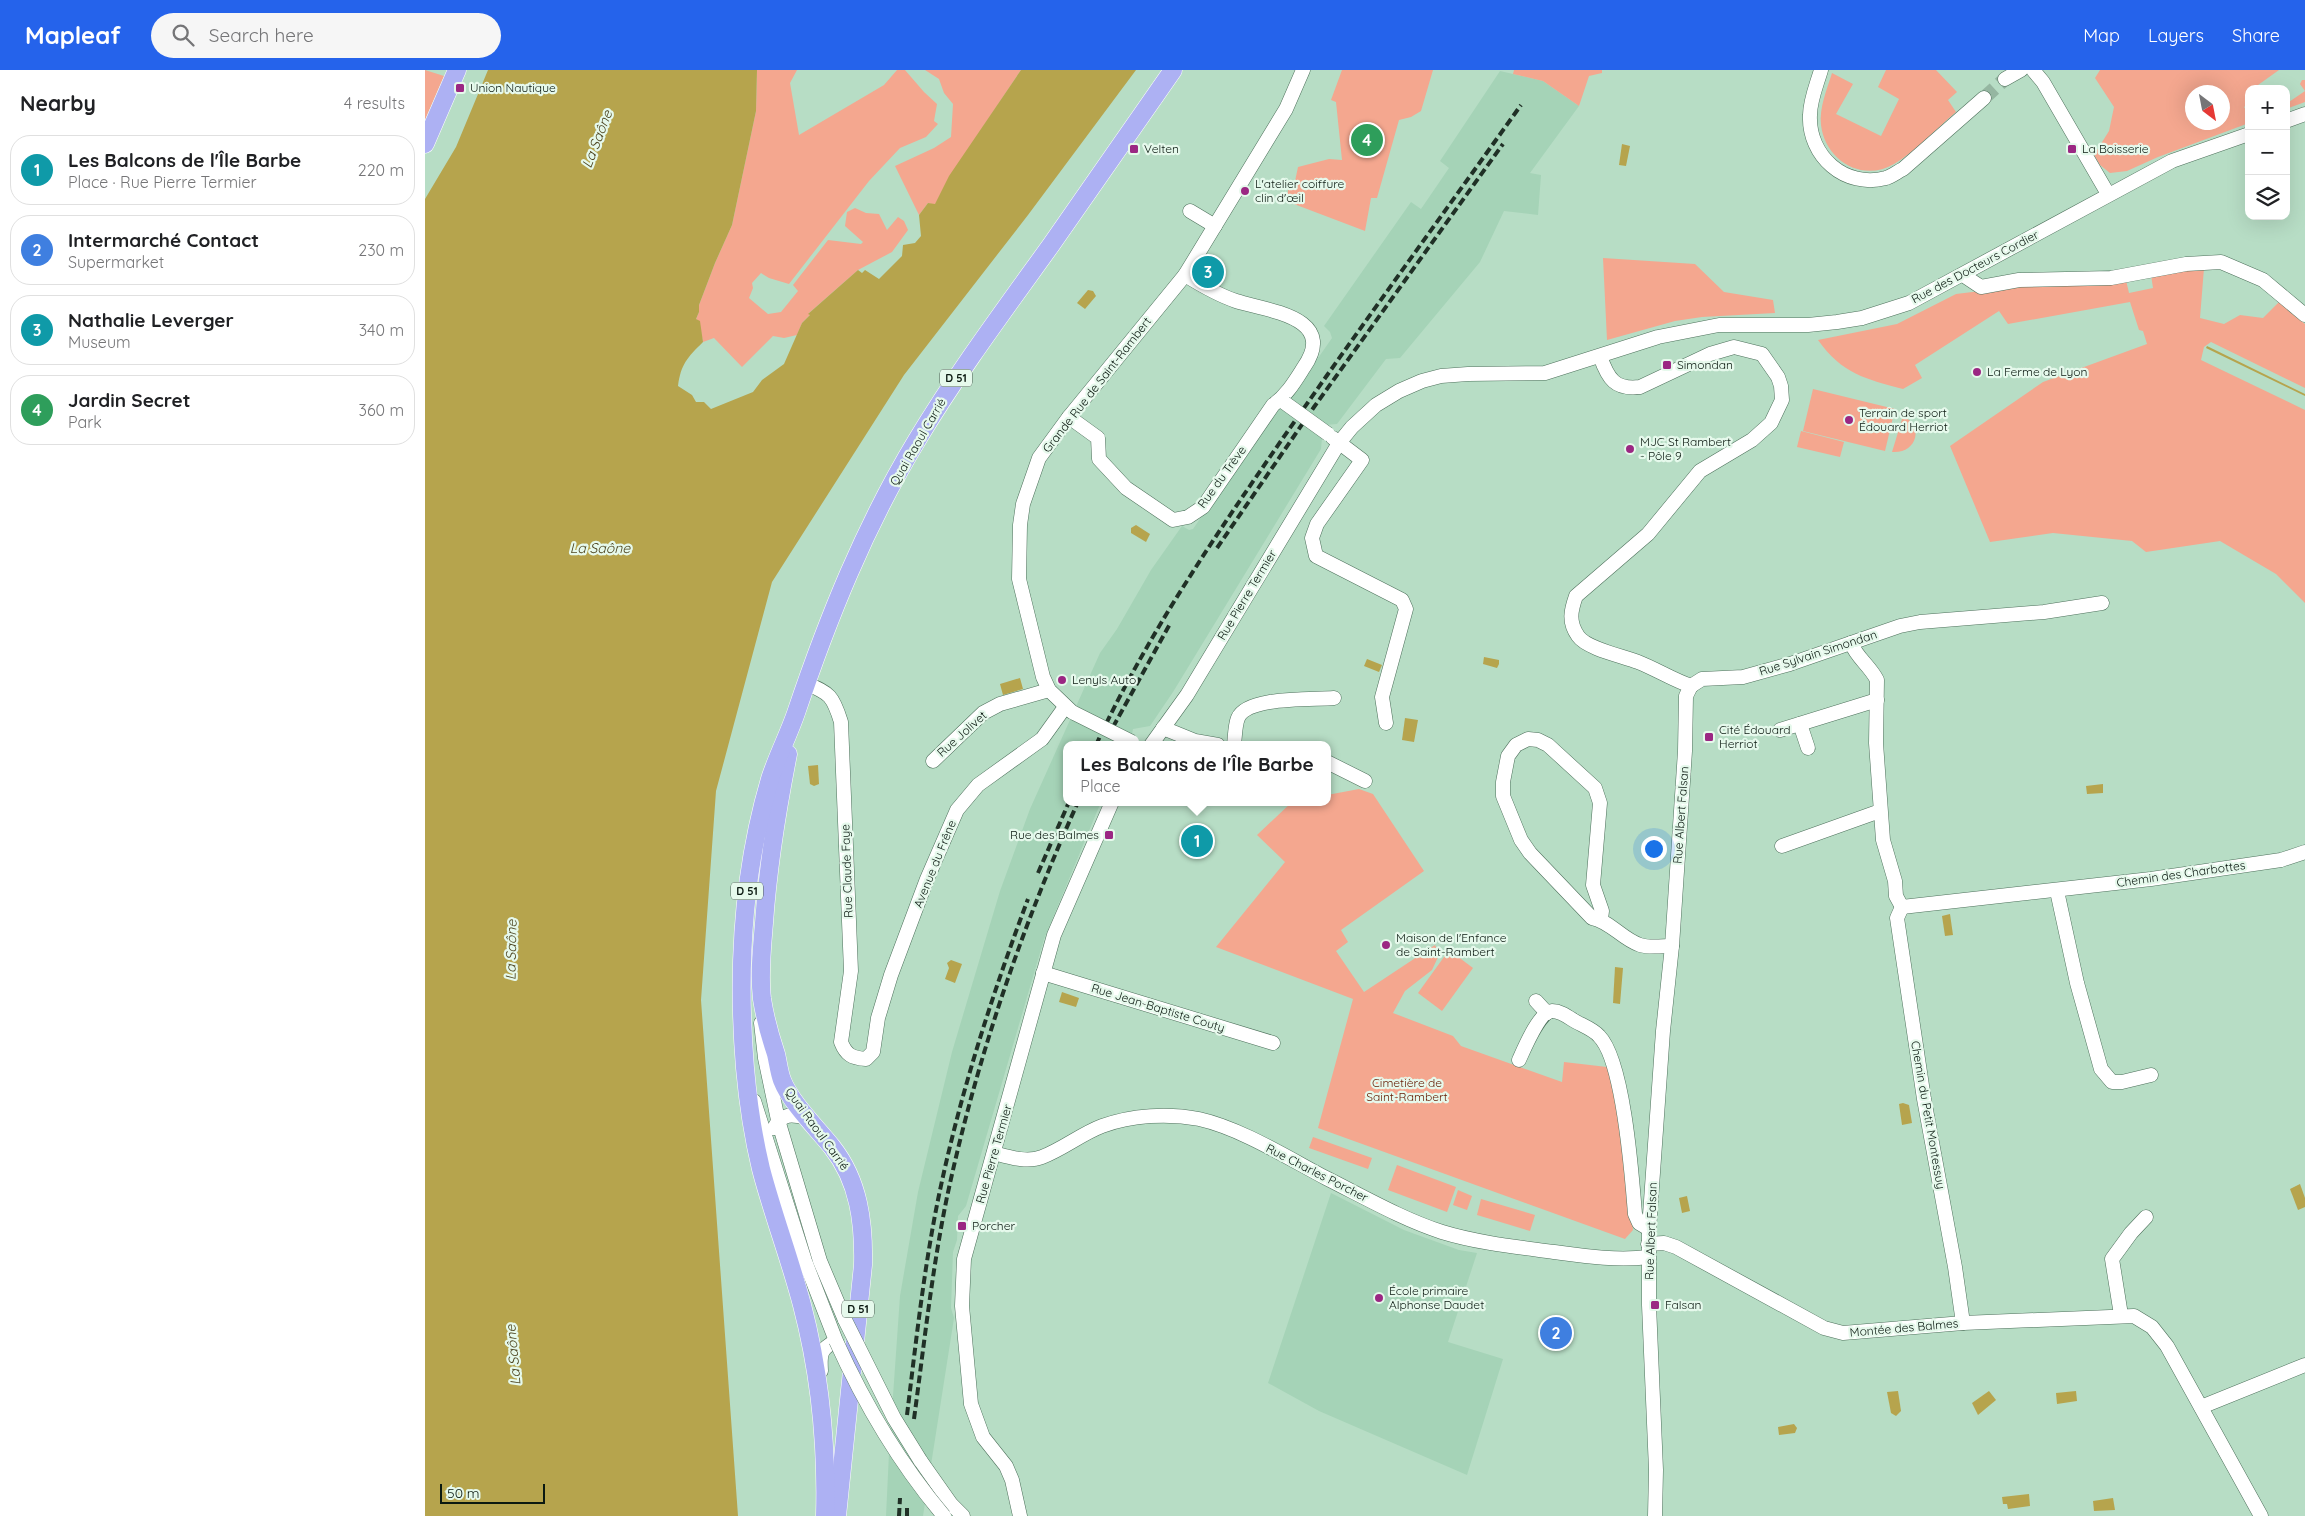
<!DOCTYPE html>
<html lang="en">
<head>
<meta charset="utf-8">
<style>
  :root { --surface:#fff; --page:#f6f6f6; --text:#202124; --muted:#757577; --line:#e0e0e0; --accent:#2563eb }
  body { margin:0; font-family:Quicksand,sans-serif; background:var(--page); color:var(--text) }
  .controls { position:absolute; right:15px; top:15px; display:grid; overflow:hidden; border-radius:10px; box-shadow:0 5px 20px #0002 }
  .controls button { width:45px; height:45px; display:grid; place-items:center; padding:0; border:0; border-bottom:1px solid var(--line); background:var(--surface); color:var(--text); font:25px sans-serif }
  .compass { position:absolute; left:1760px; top:15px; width:45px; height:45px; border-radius:50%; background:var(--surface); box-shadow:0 5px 20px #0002; rotate:148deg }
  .scale { position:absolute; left:15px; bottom:12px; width:105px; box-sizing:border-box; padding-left:5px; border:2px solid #0b1911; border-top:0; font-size:14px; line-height:18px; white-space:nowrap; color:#0b1911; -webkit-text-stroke:4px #e6f9ec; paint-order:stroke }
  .you { position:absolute; left:1228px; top:778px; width:18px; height:18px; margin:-12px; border:4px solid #fff; border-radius:50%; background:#1a73e8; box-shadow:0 0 0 8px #1a73e833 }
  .badge { display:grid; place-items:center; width:32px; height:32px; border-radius:50%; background:var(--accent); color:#fff; font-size:16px; font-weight:700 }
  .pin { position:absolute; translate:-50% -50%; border:2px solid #fff; box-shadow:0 1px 5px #0006 }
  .popup { position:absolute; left:638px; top:671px; width:268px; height:65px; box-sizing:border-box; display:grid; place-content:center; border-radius:10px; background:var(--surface); filter:drop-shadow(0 1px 4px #0005); font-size:16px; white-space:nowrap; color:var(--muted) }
  .popup b { font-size:19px; color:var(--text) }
  .popup::after { content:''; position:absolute; left:50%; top:100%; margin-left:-10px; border:10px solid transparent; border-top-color:var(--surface) }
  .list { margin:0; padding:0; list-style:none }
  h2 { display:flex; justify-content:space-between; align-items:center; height:65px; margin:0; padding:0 20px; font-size:21px }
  h2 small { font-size:16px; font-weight:400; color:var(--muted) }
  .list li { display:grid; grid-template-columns:32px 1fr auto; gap:15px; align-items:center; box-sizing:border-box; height:70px; margin:0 10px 10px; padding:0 10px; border:1px solid var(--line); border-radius:20px }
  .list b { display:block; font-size:19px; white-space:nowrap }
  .list p { margin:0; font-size:16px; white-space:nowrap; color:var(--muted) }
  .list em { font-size:16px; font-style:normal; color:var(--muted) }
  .icon { flex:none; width:28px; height:28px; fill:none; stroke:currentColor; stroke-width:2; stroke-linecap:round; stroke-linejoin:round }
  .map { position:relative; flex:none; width:1880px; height:1446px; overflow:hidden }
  header { display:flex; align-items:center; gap:30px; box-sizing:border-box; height:70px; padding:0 25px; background:var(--accent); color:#fff }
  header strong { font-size:24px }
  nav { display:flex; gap:28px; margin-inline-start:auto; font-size:18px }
  .search { width:350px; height:45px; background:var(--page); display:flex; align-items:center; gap:12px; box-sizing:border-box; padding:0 18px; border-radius:28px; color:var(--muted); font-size:19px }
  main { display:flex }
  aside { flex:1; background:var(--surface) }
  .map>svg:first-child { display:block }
  .built { fill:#a5d3b7 }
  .green { fill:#f4a78f; fill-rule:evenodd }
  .water { fill:#b6a44d }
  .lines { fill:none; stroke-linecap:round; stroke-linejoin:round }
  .minor-tunnel { stroke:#95b6a1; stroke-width:14; stroke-dasharray:14 7; stroke-linecap:butt }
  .minor-casing { stroke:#4e715c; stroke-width:15 }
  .major-casing { stroke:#fff; stroke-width:19 }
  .minor { stroke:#fff; stroke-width:14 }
  .major { stroke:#adb1f3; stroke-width:18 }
  .rail { stroke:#203026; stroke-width:4; stroke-dasharray:8 4; stroke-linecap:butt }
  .minor-bridge-casing { stroke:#4e715c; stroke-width:15; stroke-linecap:butt }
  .minor-bridge { stroke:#fff; stroke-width:14 }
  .poi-dot { fill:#9b2783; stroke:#e6f9ec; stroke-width:2 }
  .labels { text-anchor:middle; stroke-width:4.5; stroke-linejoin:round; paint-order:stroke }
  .shield { fill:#e6f9ec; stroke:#4d5c53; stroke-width:1 }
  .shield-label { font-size:11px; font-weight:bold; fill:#0b1911 }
  .poi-label { font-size:12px; fill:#0b1911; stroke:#e6f9ec; text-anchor:start }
  .street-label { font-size:12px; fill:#0b1911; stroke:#e6f9ec }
  .park-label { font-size:12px; fill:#641900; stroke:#e6f9ec }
  .water-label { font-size:14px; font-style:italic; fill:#4e4621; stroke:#e6f9ec }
</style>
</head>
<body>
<header>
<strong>Mapleaf</strong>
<div class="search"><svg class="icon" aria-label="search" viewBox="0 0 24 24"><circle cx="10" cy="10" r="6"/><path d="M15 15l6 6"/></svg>Search here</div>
<nav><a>Map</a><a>Layers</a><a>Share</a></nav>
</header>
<main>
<aside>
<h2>Nearby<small>4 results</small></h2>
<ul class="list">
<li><span class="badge" style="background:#0f9aa8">1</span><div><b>Les Balcons de l'Île Barbe</b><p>Place · Rue Pierre Termier</p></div><em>220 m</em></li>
<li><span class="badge" style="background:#3f7fe0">2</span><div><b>Intermarché Contact</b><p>Supermarket</p></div><em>230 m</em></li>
<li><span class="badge" style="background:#0f9aa8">3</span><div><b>Nathalie Leverger</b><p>Museum</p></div><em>340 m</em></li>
<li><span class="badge" style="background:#2e9e5b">4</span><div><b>Jardin Secret</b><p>Park</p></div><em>360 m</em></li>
</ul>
</aside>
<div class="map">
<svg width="1880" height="1446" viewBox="0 0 1880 1446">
  <rect width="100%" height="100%" fill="#b7ddc5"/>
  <!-- built -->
  <g class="built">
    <path d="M1075,1L1118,11L1154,36L1105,103L1116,105L1113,145L1079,141L1055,192L975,288L961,289L912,354L900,355L867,330L866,327L907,268L905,262L899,256L986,132L996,139L1024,98L1015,91Z"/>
    <path d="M852,336L897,368L896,379L748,622L725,656L708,659L705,675H642V732H676L619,869L541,1136L533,1146L532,1170L528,1182L526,1238L529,1248L498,1446H461L464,1383L475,1226L493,1122L527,982L575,821L605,739L675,583L692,559L726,500L757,456L764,460L768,459Z"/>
    <path d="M906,1123L979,1160L1034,1180L1052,1183L1023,1272L1078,1289L1042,1405L894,1341L843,1313Z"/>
  </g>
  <!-- green -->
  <g class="green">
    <path d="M0,0L19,6L0,50Z"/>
    <path d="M332,0H372L365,13L374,65L459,15L472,0H480L499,22L512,34L509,51L513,54L501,67L475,78L444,111L364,214L344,208L336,203L327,213L328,218L324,228L343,244L356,242L373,221L368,215L403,170L436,174L438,172L420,156L422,142L430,138L441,143L454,144L462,160L473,147L479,151L483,160L467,182L433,200L384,243L385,245L377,253L372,265L359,268L348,266L317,297L289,268L278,272L274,252L271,249L274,242V235L290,193L307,155L331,41Z"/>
    <path d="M500,0H596L525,106L510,135L503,133L494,145L470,96L509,78L526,67L528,34L519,23L514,9Z"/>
    <path d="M917,0H1008L996,41L986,47L974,50L952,128H946L940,161L861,131L864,116H869L873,97L904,89L917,90L911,32L906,30Z"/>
    <path d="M1089,0H1177V3L1164,6L1154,36L1118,11L1088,4Z"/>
    <path d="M1461,0H1511L1532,22L1523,30L1531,42C1512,58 1490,82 1469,94C1437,113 1400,90 1396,55C1394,38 1402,19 1407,3L1428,14L1411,44L1456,66L1474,29L1453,17Z"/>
    <path d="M1675,0H1854L1833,15L1835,19H1824V33L1819,37L1824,44V53L1733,87L1702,101L1685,103L1675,95L1669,85L1684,61L1689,37L1670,8ZM1768,22H1798V52H1768Z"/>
    <path d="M1877,10H1880V32L1861,39V34L1880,21L1875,14Z"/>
    <path d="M1178,188L1270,194L1299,222L1348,230L1350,243L1277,247L1250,251L1182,270Z"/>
    <path d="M1779,198L1775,248L1799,254L1815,245L1838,248L1854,232L1880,254V318L1786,272L1779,277L1776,290L1880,340V533L1851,504L1795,471L1721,482L1707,471L1628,463L1565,472L1525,376L1618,312L1722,274L1718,261L1714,260L1705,232L1583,254L1574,241L1490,295L1497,308L1478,319C1441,309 1417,304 1393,270L1472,254L1531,224L1588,217L1685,213L1701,210L1704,223L1728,218L1726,205Z"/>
    <path d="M1388,319L1470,339L1460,381L1378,361Z"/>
    <path d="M1478,346C1500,357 1491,384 1467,382Z"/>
    <path d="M1376,361L1419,372L1415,387L1372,377Z"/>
    <path d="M934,719L948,724L999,801L916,860L923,872L911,881L939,922L1010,875L1014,885L1007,900L980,921L968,943L1028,966L1036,976L1137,1012L1139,992L1182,997C1201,1049 1203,1106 1208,1160L1200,1169L893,1058L928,929L791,877L860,792L832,765L867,732H902V725Z"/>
    <path d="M1024,880L1048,898L1017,941L993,923Z"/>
    <path d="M888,1067L947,1088L943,1099L884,1078Z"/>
    <path d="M972,1095L1031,1117L1022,1142L963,1120Z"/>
    <path d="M1033,1120L1047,1126L1042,1140L1028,1135Z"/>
    <path d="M1056,1129L1110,1145L1105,1161L1052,1145Z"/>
  </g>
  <!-- water -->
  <g class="water">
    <path d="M63,0H332L331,41L307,155L290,193L274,235V242L271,249L275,251L278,272C262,288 256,294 253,316L267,325L271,332H279L286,339L328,322L337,310L359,294L377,253L385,245L383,244L433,200L437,203L440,200L454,209L477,186L478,175L490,173L496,166L494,145L503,133L510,134L524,106L596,0H711L603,145L479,305L347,512L291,721L276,930L313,1446H0V129L31,77Z"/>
    <path d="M1197,74L1205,76L1201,96L1194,95Z"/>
    <path d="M663,220L668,221L671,226L660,239L652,233Z"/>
    <path d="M1782,276L1880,324V326L1781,278Z"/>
    <path d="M711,455L725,464L721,472L706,463V458Z"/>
    <path d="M1059,587L1074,590V594L1072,598L1058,594Z"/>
    <path d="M942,589L957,595L954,602L939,596Z"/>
    <path d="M595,608L598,619L578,625L575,614Z"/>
    <path d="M980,648L993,650L989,672L977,670Z"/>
    <path d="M393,695L394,714L389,716L385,714L383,696Z"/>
    <path d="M1678,714V723L1662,724L1661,716Z"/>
    <path d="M1525,844L1528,865L1520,866L1517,846Z"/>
    <path d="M526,890L537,894L530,913L520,909L524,898L522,893Z"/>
    <path d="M1190,897L1198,898L1195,934L1188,933Z"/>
    <path d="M637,922L654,928L651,937L634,932Z"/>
    <path d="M1478,1033L1484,1035L1487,1053L1477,1055L1474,1034Z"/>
    <path d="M1875,1114L1880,1128V1137L1873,1140L1865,1119Z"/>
    <path d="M1262,1126L1265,1141L1257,1143L1254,1128Z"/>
    <path d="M1473,1321L1476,1341L1471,1346L1466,1343L1462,1322Z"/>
    <path d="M1564,1321L1571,1330L1553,1345L1547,1333Z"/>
    <path d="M1651,1321L1652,1331L1632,1334L1631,1323Z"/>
    <path d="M1369,1354L1372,1358L1370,1363L1354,1365L1353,1357Z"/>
    <path d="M1604,1424L1605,1436L1583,1439L1582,1434H1578L1577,1427Z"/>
    <path d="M1688,1428L1690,1440L1669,1441L1668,1431Z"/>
  </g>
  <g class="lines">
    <!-- minor-tunnel -->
    <path class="minor-tunnel" d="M1559,28L1580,9"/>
    <!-- minor casing -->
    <g class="minor-casing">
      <g id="minor">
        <path d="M1396,0C1392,14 1385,30 1385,45C1383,86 1420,119 1461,108C1467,106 1472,102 1478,99L1559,28"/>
        <path d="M1608,0L1618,12L1683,124"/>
        <path d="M1580,9L1596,0"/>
        <path d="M1861,51L1880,44"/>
        <path d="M765,141L790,156"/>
        <path d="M1538,205L1556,217L1594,210L1686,208L1761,194L1796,192L1838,210L1880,245"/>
        <path d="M1175,286C1183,309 1190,320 1215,317L1285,284L1309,277L1337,284L1353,307L1356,316L1357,330L1346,353L1327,370L1275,401L1223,464L1151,526C1146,540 1143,552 1153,566C1162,579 1198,586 1213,592C1231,599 1248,610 1266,616"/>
        <path d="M644,347L673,368L674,389L701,418L748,450L763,447L778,437L848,335C862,325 870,311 879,297C913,247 843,241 811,231C793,225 776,215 760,205"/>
        <path d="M908,368L937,390L892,454L887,468L891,486L977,530L981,539L957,627L961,653"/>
        <path d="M1426,573C1432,588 1445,596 1452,610L1451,673L1458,770L1470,811L1471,826L1477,837"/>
        <path d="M380,613C405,623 408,626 416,652L426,901L416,972C421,985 427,988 441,989L448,982L453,948L466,905L502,809L532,740L553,715L617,669L640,637"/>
        <path d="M1266,616L1277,609L1318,607L1365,594L1475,556L1495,552L1619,542L1677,533"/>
        <path d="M647,642L624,620L618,607L594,509L595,455L598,434L614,388L644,347L760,205L861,39L878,0"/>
        <path d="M1375,654L1383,678"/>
        <path d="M738,658L770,671L793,675"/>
        <path d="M1355,660L1452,630"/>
        <path d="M726,675L762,625L914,373L927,357L951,335L974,321L997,311L1016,306L1043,304L1120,303L1233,267L1294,255H1383L1412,252L1437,248L1484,233L1747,91L1824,64"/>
        <path d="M809,675C810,667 810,655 813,648C822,626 888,630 909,628"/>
        <path d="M508,691L558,643L575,634L624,620"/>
        <path d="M902,692L940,711"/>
        <path d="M1357,776L1455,741"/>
        <path d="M1632,821L1652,913L1676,999L1687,1012H1697L1726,1005"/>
        <path d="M1477,837L1472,848L1499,1029L1530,1197L1538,1253"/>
        <path d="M1477,837L1726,809L1856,790L1880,782"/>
        <path d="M1176,849L1177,841L1168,815L1175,733L1170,718L1123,675L1113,670L1103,669L1091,675L1083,686L1078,712V726L1096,770L1105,783L1167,848C1185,851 1197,869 1215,875C1224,878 1238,876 1247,876"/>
        <path d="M618,903L848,973"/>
        <path d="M1111,931L1122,943"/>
        <path d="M336,953L340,988L353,1050L395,1191L420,1250"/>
        <path d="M1094,990C1099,979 1115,941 1127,941C1135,941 1142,946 1148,950C1156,955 1168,959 1174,966C1199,991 1207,1107 1210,1144L1214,1153L1224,1159"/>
        <path d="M329,1031L380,1191L411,1271C395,1279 395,1284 396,1301"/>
        <path d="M349,1058C357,1043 367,1044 381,1048"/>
        <path d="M569,1083C584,1087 602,1093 617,1087C638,1079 656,1064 677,1056C707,1045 743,1043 774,1049C815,1058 863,1088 901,1108C939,1127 977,1149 1017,1162C1053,1173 1092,1177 1129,1182C1159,1186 1192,1191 1223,1187"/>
        <path d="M1223,1174L1239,1173L1251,1177L1399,1258L1418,1263L1538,1253L1709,1246L1727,1257L1742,1276L1836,1446"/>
        <path d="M1696,1245L1687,1189L1706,1163L1721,1147"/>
        <path d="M1776,1337L1880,1295"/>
        <path d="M495,1390L526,1434L538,1446"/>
        <path d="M595,1446L587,1410L581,1396L558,1367L546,1334L537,1236L539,1189L629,865L687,732"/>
        <path d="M1230,1446L1231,1400L1224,1235V1159L1238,961L1247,876L1260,681L1261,626L1266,616"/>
      </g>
    </g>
    <!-- major casing -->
    <g class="major-casing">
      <g id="major">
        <path d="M0,74L32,0"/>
        <path d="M363,684C352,740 343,795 339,853C337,877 334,904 337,929C340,948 345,966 351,984C353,992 354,1002 357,1010C366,1033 391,1057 407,1077C434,1111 439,1153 438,1195L412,1446"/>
        <path d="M400,1446C402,1375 395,1304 377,1235C365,1189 348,1145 336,1099C328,1066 323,1032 320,998C312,901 317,804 345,709C352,687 363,666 371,643C403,548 440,456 492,370C533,302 580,239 626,175C667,117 707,58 748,0"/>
      </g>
    </g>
    <!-- minor -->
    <use href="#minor" class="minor"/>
    <!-- major -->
    <use href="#major" class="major"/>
    <!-- rail -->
    <g class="rail">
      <path d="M792,478L889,337L1078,74"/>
      <path d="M688,657L746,552"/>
      <path d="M671,675C719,571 784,475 849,381C930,264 1014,150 1096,35"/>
      <path d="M613,803L644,732"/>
      <path d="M482,1345C491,1272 499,1197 514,1125C535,1024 567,925 603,829"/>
      <path d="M489,1349C499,1275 507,1200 522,1127C551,991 596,859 653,732"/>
      <path d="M474,1446L475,1428"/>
      <path d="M482,1446V1435"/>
    </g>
    <!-- minor-bridge casing -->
    <g class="minor-bridge-casing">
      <g id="minor-bridge">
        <path d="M860,333L903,364"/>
        <path d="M649,643L707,672"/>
        <path d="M420,1250L469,1348L495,1390"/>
        <path d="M411,1271C439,1333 475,1394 519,1446"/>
      </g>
    </g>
    <!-- minor-bridge -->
    <use href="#minor-bridge" class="minor-bridge"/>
  </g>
  <!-- markers -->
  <g class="poi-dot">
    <rect x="30" y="13" width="10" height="10" rx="2.5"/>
    <rect x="704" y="74" width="10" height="10" rx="2.5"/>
    <rect x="1642" y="74" width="10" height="10" rx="2.5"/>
    <circle cx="820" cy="121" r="5"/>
    <rect x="1237" y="290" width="10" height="10" rx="2.5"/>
    <circle cx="1552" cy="302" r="5"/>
    <circle cx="1424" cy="350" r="5"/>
    <circle cx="1205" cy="379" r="5"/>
    <circle cx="637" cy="610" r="5"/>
    <rect x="1279" y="662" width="10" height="10" rx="2.5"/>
    <rect x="679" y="760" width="10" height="10" rx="2.5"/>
    <circle cx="961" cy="875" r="5"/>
    <rect x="532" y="1151" width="10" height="10" rx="2.5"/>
    <circle cx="954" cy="1228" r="5"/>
    <rect x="1225" y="1230" width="10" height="10" rx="2.5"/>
  </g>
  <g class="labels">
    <!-- shield labels -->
    <g class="shield">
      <rect x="515" y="299.5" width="32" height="17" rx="4"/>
      <rect x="306" y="812.5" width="32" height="17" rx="4"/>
      <rect x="417" y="1230.5" width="32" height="17" rx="4"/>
    </g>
    <g class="shield-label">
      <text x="531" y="312">D 51</text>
      <text x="322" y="825">D 51</text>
      <text x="433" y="1243">D 51</text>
    </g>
    <!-- poi labels -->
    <g class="poi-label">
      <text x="45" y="22">Union Nautique</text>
      <text x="719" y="83">Velten</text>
      <text x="1657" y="83">La Boisserie</text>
      <text x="830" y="118">L'atelier coiffure<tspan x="830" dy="14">clin d'œil</tspan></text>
      <text x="1252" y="299">Simondan</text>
      <text x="1562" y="306">La Ferme de Lyon</text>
      <text x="1434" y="347">Terrain de sport<tspan x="1434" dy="14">Édouard Herriot</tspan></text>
      <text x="1215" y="376">MJC St Rambert<tspan x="1215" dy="14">- Pôle 9</tspan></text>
      <text x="647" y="614">Lenyls Auto</text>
      <text x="1294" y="664">Cité Édouard<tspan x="1294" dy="14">Herriot</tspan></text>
      <text x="674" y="769" text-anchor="end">Rue des Balmes</text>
      <text x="971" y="872">Maison de l'Enfance<tspan x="971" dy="14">de Saint-Rambert</tspan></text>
      <text x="547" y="1160">Porcher</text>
      <text x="964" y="1225">École primaire<tspan x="964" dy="14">Alphonse Daudet</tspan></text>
      <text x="1240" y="1239">Falsan</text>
    </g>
    <!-- street labels -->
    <g class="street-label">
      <text transform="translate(1550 197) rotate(-28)" y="4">Rue des Docteurs Cordier</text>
      <text transform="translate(672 315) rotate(-52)" y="4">Grande Rue de Saint-Rambert</text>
      <text transform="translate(493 372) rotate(-60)" y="4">Quai Raoul Carrié</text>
      <text transform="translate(797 407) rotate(-54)" y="4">Rue du Trève</text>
      <text transform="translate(822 525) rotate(-59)" y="4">Rue Pierre Termier</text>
      <text transform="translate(1393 583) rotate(-18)" y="4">Rue Sylvain Simondan</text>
      <text transform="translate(537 664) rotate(-42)" y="4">Rue Jolivet</text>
      <text transform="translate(1256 745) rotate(-86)" y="4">Rue Albert Falsan</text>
      <text transform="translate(510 794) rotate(-68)" y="4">Avenue du Frêne</text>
      <text transform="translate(422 801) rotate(-92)" y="4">Rue Claude Faye</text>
      <text transform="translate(1756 804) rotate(-8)" y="4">Chemin des Charbottes</text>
      <text transform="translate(733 938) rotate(17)" y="4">Rue Jean-Baptiste Couty</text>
      <text transform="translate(1503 1045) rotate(80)" y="4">Chemin du Petit Montessuy</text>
      <text transform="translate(392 1059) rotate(54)" y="4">Quai Raoul Carrié</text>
      <text transform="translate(569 1084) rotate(-74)" y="4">Rue Pierre Termier</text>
      <text transform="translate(892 1103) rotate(27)" y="4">Rue Charles Porcher</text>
      <text transform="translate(1226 1161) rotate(-88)" y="4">Rue Albert Falsan</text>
      <text transform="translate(1479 1258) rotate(-5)" y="4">Montée des Balmes</text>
    </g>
    <!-- park labels -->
    <g class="park-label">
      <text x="982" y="1017">Cimetière de<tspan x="982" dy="14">Saint-Rambert</tspan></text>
    </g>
    <!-- water labels -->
    <g class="water-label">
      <text transform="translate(172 69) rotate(-69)" y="5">La Saône</text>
      <text x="175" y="483">La Saône</text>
      <text transform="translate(86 880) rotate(-89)" y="5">La Saône</text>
      <text transform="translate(88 1285) rotate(-95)" y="5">La Saône</text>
    </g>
  </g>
</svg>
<div class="controls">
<button>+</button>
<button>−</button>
<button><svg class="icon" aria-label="layers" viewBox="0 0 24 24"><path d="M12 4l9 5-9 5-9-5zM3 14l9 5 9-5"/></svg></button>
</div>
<svg class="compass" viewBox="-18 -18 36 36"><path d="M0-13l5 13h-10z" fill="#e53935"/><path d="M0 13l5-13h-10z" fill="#757577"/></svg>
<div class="scale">50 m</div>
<div class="you"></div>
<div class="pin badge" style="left:772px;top:771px;background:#0f9aa8">1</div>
<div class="popup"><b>Les Balcons de l'Île Barbe</b>Place</div>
<div class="pin badge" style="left:1131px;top:1263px;background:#3f7fe0">2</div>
<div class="pin badge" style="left:783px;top:202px;background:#0f9aa8">3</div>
<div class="pin badge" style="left:942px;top:70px;background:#2e9e5b">4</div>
</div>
</main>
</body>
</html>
